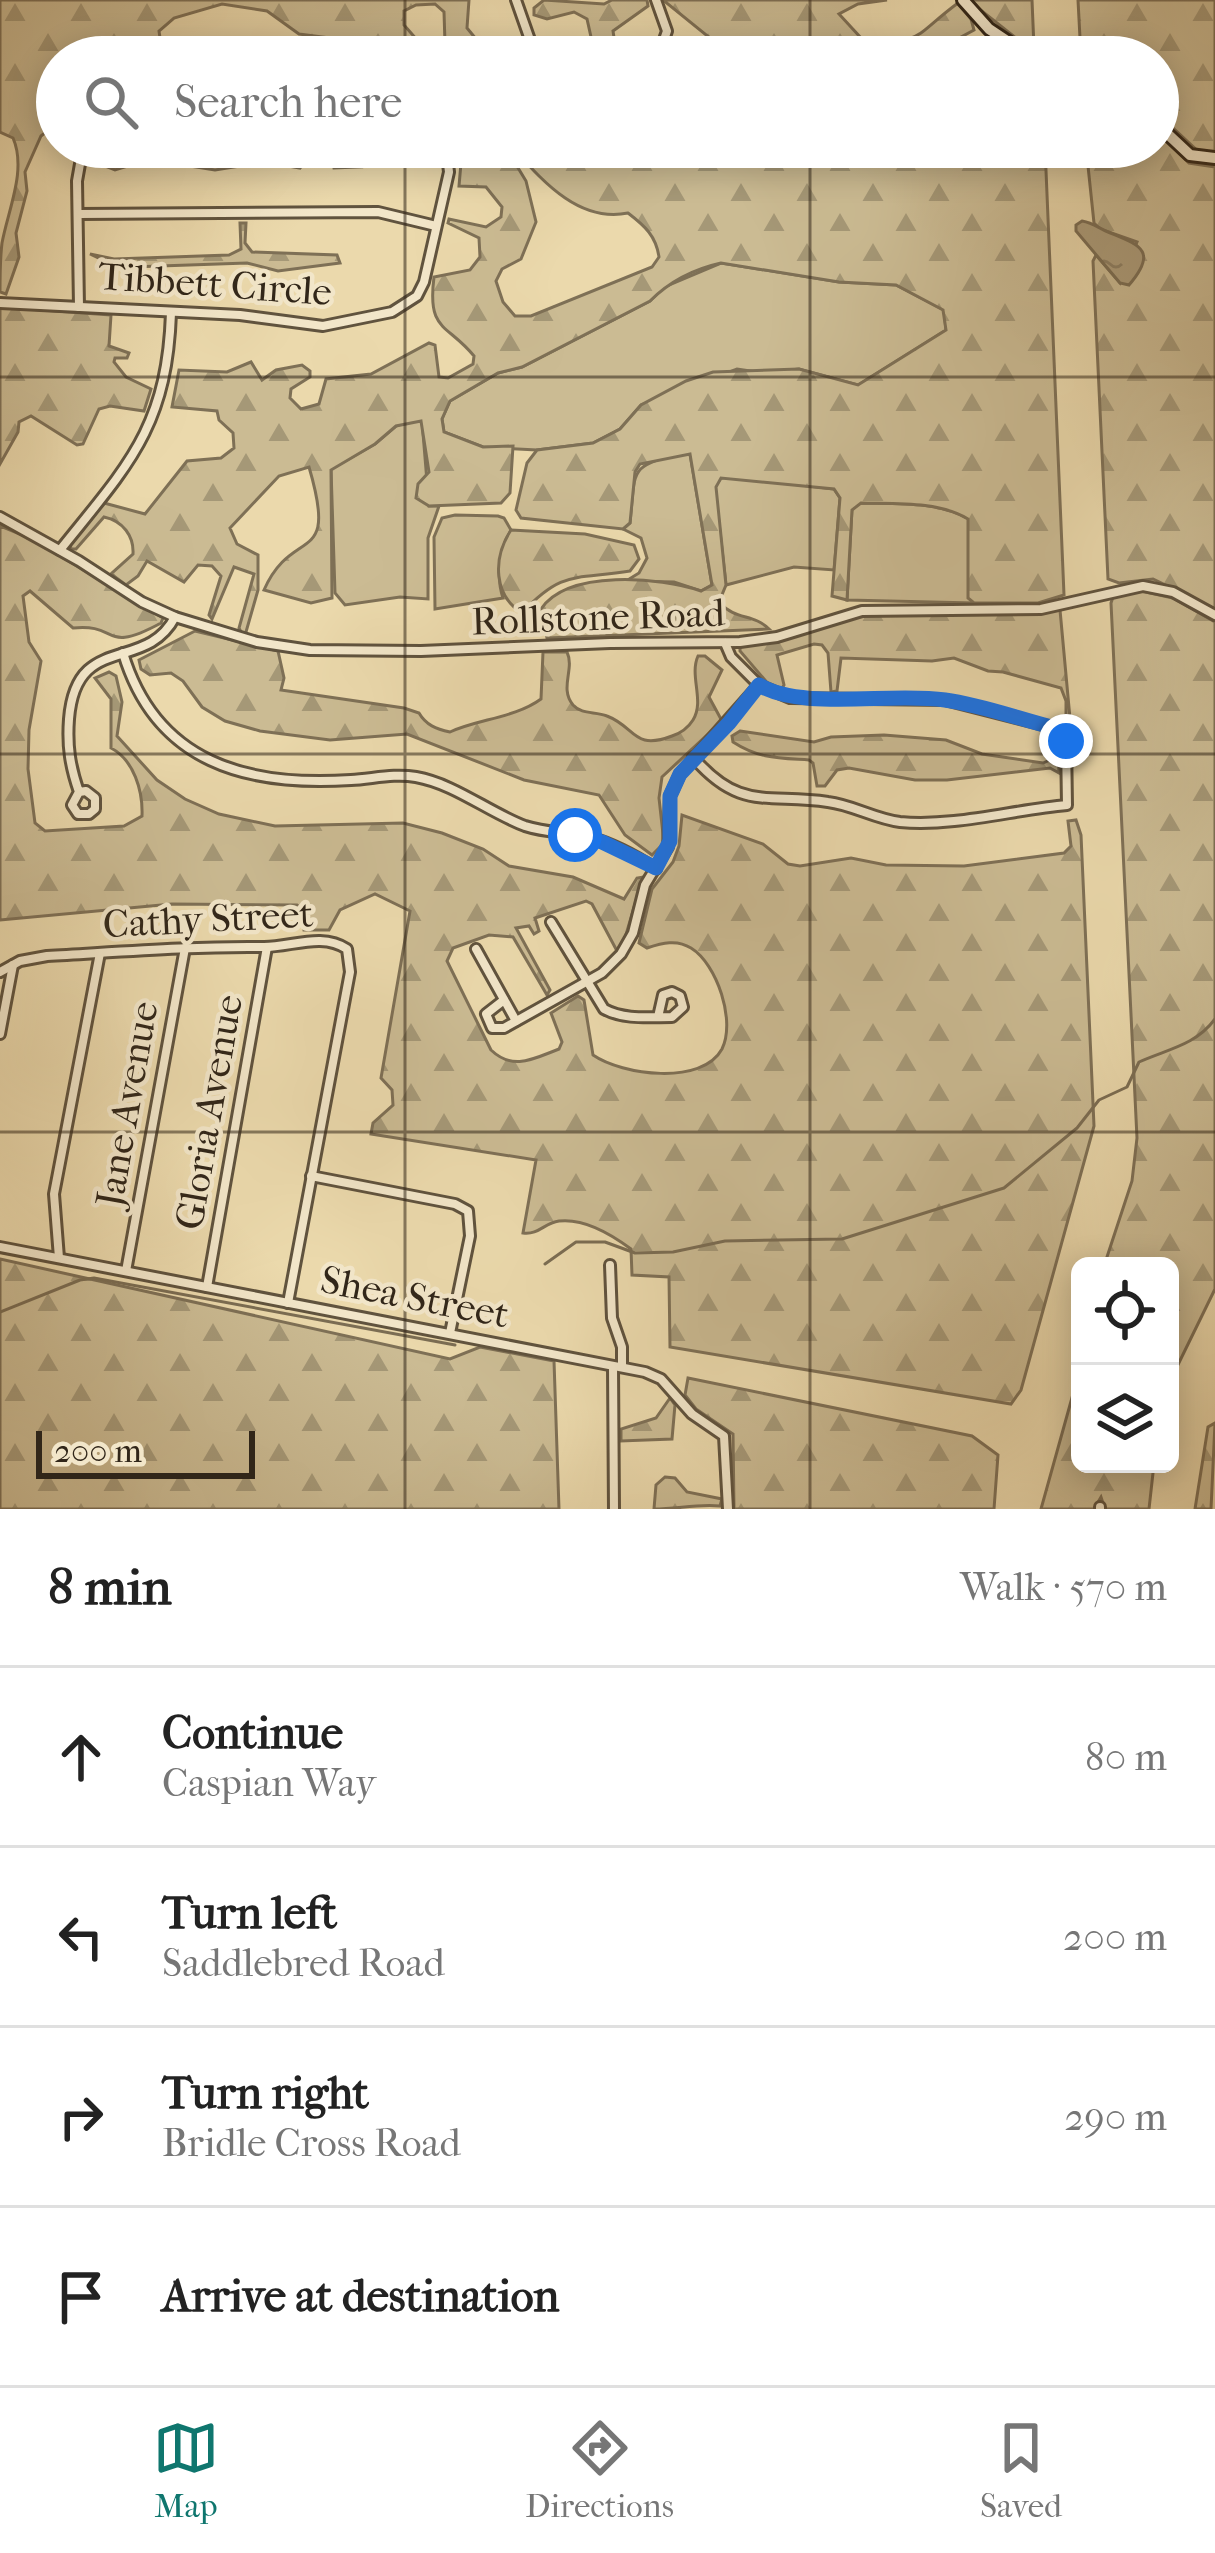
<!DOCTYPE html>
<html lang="en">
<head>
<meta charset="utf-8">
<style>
  :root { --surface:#fff; --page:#f6f6f6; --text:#222; --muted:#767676; --line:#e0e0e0; --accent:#0f766e }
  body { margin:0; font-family:"IM FELL French Canon",serif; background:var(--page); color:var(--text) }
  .controls { position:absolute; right:36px; bottom:36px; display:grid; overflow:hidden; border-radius:18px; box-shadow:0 6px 30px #0003 }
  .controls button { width:108px; height:108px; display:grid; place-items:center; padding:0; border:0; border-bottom:3px solid var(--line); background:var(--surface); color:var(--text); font:60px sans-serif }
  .scale { position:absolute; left:36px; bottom:30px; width:219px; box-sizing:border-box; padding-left:12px; border:6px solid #312619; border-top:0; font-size:33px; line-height:42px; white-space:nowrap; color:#312619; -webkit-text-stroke:9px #f2e6c9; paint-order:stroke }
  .stop { position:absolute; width:36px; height:36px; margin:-27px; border:9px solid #1a73e8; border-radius:50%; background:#fff }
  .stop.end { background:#1a73e8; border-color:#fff; box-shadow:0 3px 12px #0008 }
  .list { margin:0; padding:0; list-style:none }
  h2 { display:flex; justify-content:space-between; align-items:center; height:156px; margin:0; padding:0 48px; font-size:51px }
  h2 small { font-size:39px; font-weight:400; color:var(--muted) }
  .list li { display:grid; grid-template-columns:78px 1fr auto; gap:36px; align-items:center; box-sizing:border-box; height:180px; padding:0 48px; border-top:3px solid var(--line) }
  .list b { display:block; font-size:45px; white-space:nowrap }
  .list p { margin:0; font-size:39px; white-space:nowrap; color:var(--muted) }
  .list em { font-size:39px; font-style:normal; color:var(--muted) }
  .icon { flex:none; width:66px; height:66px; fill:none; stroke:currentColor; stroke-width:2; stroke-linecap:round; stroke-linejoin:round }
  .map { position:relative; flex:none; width:1215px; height:1509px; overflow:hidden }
  .search { position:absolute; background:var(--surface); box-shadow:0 6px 30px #0003; left:36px; right:36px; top:36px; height:132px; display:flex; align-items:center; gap:30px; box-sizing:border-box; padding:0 42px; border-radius:66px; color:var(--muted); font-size:45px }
  .sheet { height:876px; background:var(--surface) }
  nav { display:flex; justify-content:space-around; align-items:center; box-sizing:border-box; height:168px; border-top:3px solid var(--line); background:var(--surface); font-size:33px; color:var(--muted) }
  nav a { display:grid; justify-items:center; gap:6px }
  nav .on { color:var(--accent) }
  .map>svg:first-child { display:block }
  .green { fill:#cbbb93; stroke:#7e7056; stroke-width:3 }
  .forest { fill:url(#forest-firs); stroke:#7e7056; stroke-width:3 }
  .water { fill:url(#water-ripples); stroke:#7b6d53; stroke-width:3 }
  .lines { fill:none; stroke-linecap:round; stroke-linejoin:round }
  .stream { stroke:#7b6d53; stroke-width:3 }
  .minor-casing { stroke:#60533e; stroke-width:14 }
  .secondary-casing { stroke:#312619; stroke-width:16 }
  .minor { stroke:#f2e6c9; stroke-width:8 }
  .secondary { stroke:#f2e6c9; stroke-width:10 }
  .route { stroke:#1a73e8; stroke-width:15 }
  .grid { fill:none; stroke:#312619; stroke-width:3; stroke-opacity:0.55 }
  .labels { text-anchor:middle; stroke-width:9; stroke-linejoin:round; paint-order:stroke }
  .street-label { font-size:39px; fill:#312619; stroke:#f2e6c9 }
</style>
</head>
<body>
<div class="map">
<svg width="1215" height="1509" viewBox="0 0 1215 1509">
  <defs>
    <pattern id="forest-firs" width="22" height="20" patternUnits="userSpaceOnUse" patternTransform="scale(3)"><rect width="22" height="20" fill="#cbbb93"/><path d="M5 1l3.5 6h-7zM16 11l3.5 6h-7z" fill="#a59877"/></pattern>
    <pattern id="water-ripples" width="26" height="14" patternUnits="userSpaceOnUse" patternTransform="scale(3)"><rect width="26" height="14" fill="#ac9c7a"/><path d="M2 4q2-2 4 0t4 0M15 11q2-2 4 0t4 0" fill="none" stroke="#8d7f63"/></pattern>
  </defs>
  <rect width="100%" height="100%" fill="#ebd9ac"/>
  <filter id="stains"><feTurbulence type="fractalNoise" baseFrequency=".00167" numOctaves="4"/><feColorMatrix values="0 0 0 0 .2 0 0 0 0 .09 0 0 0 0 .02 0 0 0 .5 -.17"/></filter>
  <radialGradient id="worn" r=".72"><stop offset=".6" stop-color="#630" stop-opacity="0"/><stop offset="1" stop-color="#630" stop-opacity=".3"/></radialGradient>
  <!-- green -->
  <g class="green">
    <path d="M721,263L839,282L896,285L944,310L946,330L858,385L799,369L764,373L737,369L641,405L620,429L593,443L537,450L483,447L444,432L442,419L450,401L498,373L522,367L650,301L664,287Z"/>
    <path d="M413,419L422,421L429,506H439L428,538V599L400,597L345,605L335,593L331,469L375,444L396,426Z"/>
    <path d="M686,451L690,454L712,585L701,591L674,582L626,581L639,573L647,558L641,538L623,529L630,523C636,465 628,468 686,451Z"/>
    <path d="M733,477L834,489L840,498L834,570L794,567L726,585L715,487L721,478Z"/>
    <path d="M860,503C894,504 939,501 969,519V598L974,603L847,600L852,509Z"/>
    <path d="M455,515L498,516L504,518L511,530C499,549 496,577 503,598L435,609L434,537L442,518Z"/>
  </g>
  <!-- forest -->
  <g class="forest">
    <path d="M0,0H469L467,28L481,45L471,57H452L445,43L444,12L435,4L416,5L404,11V25L432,57H376L345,40L299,34L267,11L222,4L174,18L159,31C160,38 162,45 157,50C146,63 76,57 57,57V123L41,136L25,172L27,191L16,233L19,257L6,294L0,292C0,276 0,259 2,243C8,210 27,170 13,138L0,132Z"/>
    <path d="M544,0L604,4L612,0H647L648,6L613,31L617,57H587L591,37L587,19L574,12L547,19L534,15V8Z"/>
    <path d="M663,0H887L858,4L839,14L862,39C924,45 912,37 958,3L971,19L974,30L924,57H726L710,38Z"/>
    <path d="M968,0H1032L1034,48L1031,50Z"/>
    <path d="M1078,0H1215V152L1200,153L1159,115L1160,104L1171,92V76L1158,63V57H1146L1118,43L1111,49L1110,57H1081Z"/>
    <path d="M1158,132L1189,163L1215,167V609L1153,579L1119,583L1108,579L1093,261L1096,255L1120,283L1137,242L1100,229L1094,223L1086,147H1158Z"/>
    <path d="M139,147H341L360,167L334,168L333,162L308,158L300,168L266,162L215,170L171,163L134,164L115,170L95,162L91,155L97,153L117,165Z"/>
    <path d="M512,147H863L864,155L885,165L925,166L953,147H1045L1064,595L1038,603H974L968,598V519C939,501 894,504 861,503L852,510L847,600L832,596L840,498L834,489L721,478L716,487L726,585L719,602C736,621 753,613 769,629L547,638L541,609C568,569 660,577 701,591L712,585L690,454L640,464L635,472L630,523L623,529L521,518L516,510L527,463L537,450L593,443L620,429L641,405L686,381L713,372L799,369L858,385L946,330L943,310L896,285L839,282L721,263C694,269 669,282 650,301L522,367L498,373L450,401L442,419L444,432L483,447L513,446L510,493L501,503L429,506L416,498L418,484L429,472L421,421L396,426L375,444L331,470L332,598L311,603L264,590C293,524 339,569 309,467L279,476L230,528L237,544L258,555V590L246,632L242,634L239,628L254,574L234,567L212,619L209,615L221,576L212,566L198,565L184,582L147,561L138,576L126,585L111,574L133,554C134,536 123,521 104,517L76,549H71L70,543L104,503L145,514L187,461L221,458L234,448L233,433L219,420L217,411L172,407L179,370L227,372L251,362L262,380L276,370L302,365L310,371V377L291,389L290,398L301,409L319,404L326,379L371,374L429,343L435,345L439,377L448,378L473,364L474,356C447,323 427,332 434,277L470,270L480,257L479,238L448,223L449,219L486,227L501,217L502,207L486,187L459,186L461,163L465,158L504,154L512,158L526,181L536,222L521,259L502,269L496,281L503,302L515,316H531L652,267L659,257C656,236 645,226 628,213C578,223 542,180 512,147Z"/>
    <path d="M240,223H246L245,243L252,252L337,255L340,263L278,271L247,263L131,267L111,264L90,254L114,259L229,255L241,249Z"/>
    <path d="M0,307L111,315L109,346L129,353L127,358H115L114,362L126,377L151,389L144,411L110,406L99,409L83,444L77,445L31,416L19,422L18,432L0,464Z"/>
    <path d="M0,526L32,539L163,618L161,623C102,655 120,623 73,628L30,591L23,596L29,642L41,661L29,730L28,769L35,823L45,831L124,826L142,816C143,791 134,760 111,748V699L95,678L109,672L116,676L122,702L117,736L157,780L185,799L219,814L275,826L403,823L442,833L483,849L509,866L573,877L624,899L637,878L643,877L625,938L617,951L592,904L586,901L535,918L539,931L534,934L529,926L516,928L550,990L547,995L513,937L489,935L453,948L447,961L491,1050C513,1071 533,1059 559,1049L562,1042L551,1013L578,996L584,1000L593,1055C622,1075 702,1086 722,1049C736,1021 717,964 691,948C677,939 662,943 647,948L639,943L652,889L673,862L679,846L682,815L763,844L788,864L800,866L851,858L886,865L964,866L1064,853L1071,846L1068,821L1076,820L1081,835L1094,1126L1021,1390L1011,1404L670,1347L669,1277L632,1275L631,1249C611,1234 585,1218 559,1221C544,1223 539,1235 523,1233L536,1160L371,1134L373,1123L393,1105L392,1090L381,1078L410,911L375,894L340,910L329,930H304L302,909L297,905L172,904L0,920Z"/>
    <path d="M511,530L585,534L634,545L639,559L630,571C576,580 563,569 522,613C494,596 492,559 511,530Z"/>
    <path d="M1141,591L1173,598L1215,622V1289L1170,1381V1266H1104L1132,1181L1137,1138L1111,603L1113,597Z"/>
    <path d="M1060,610L1071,729L1066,725V701L1061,688L1003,672L988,671L954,658L932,661L841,658L837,691L831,692L828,653L822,645L814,644L777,655L784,685L781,690L770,686L740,651V646C778,642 810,623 847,616C916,603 990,618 1060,610Z"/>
    <path d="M195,631L278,651L284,678L281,690L404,708L419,713C426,725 436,729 450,732C478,719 515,718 541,699L543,652H567C575,669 559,688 573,705C582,715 595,711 607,716C636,727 633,751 672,736C681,733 688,728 693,720C705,701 689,676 698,656H705L722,670L709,697L722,721L662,777L659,798L664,843L652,855L625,835L599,795L524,780L407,734L330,740L260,731L225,721L202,707L183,681L171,673L150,675L141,669L139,660Z"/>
    <path d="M740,731L814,742L831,737L884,735L946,740L982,754L1043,763L1052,759L1058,744L1059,773L1050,768L947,780H915L849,768L837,770L825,786H817L813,763L809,760C780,758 759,759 733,742L732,736Z"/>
    <path d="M0,1259L450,1359L480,1347L554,1361L559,1509H0Z"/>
    <path d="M1080,1369V1464H1154L1149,1509H1105L1101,1497L1094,1509H1041Z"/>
    <path d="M688,1378L972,1436L998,1455L994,1509H734L733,1434L696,1409L685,1395Z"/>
    <path d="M670,1398L675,1405L672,1439L621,1441V1429L656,1418Z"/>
    <path d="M1215,1423L1211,1509H1195L1208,1427Z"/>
    <path d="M665,1477L675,1478L687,1492L722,1499L720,1506C695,1504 678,1509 654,1509L656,1485Z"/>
  </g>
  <!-- water -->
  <path class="water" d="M1082,221C1094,223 1098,228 1108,232C1139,245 1159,250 1129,285L1120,283L1076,231V225Z"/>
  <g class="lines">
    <!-- stream -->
    <g class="stream">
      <path d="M545,1264L576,1242H605L635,1253L673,1252L725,1241L842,1239L1004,1188L1077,1128L1099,1100L1127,1087L1139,1062C1168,1049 1196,1045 1215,1019"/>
      <path d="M0,1312L80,1280L94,1278L455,1345"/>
    </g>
    <!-- minor casing -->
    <g class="minor-casing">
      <g id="minor">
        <path d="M516,0L536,57"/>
        <path d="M656,0L667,31L658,57"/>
        <path d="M79,214L378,212L436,226"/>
        <path d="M0,303L240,315L323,326L392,312L417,296L424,282L449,172L446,147"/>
        <path d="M79,307L77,181L83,147"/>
        <path d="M0,517L79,561L142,602L175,617L257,642L310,650L421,651L610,643L740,642L777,637L862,611L1041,609L1143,586L1173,592L1215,615"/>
        <path d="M60,550C128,465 167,428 171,313"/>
        <path d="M123,653C156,763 247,787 351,780C372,779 394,773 416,777C455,784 488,812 525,826C546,833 568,832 589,837C611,843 636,856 656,869"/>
        <path d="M693,757C740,812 768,793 828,802C853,805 875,819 900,822C955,827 1012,810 1067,805L1066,741L1055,728L945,700L790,698L759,685L731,657L725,643"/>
        <path d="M79,792L86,791L95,798V809L89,814H78L72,805L79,792C70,766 67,746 69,719C76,631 145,674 175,617"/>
        <path d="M551,922L604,1009C624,1020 649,1017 672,1017L683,1007L680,996L672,992L663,995L658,1017"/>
        <path d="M476,949L516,1021"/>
        <path d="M0,972L20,961L47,956C119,952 192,946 264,947C292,947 322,932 347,949L350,972L288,1303"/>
        <path d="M504,1000L486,1014L492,1028H504L602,973L621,954L633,933L645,885L668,847L670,796L680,774L759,685"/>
        <path d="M0,1034L13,965"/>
        <path d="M311,1176L455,1204L468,1211L470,1236L450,1333"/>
        <path d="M0,1247L645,1372L661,1379L692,1414L724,1436L728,1509"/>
        <path d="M59,1258L54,1194L100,953"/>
        <path d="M610,1265L612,1318L622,1347V1367"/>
        <path d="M126,1271L185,948"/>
        <path d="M207,1287L267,947"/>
        <path d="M613,1367L614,1509"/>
        <path d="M1100,1509V1507"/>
      </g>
    </g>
    <!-- secondary casing -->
    <g class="secondary-casing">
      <g id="secondary">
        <path d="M963,0L989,29L1031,57"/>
        <path d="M1158,125L1190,155L1215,158"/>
      </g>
    </g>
    <!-- minor -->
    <use href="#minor" class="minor"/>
    <!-- secondary -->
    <use href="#secondary" class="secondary"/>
  </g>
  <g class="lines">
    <!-- route -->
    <path class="route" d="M575,835L602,842L656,868L670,841V796L680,774L729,723L759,685C802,711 891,692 945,700C982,705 1019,719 1055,728L1066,741"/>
  </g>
  <!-- grid -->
  <path class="grid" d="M405,0V57M810,0V57M405,147V1509M810,147V1509M0,377H1215M0,754H1215M0,1132H1215"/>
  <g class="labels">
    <!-- street labels -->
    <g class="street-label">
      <text transform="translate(215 283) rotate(4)" y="14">Tibbett Circle</text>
      <text transform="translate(598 616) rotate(-2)" y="14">Rollstone Road</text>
      <text transform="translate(208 918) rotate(-3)" y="14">Cathy Street</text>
      <text transform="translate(126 1104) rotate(-80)" y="14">Jane Avenue</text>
      <text transform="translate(208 1112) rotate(-80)" y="14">Gloria Avenue</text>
      <text transform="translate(415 1296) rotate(11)" y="14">Shea Street</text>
    </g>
  </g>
  <rect width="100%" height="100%" filter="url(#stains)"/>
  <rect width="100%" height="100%" fill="url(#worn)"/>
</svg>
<div class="controls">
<button><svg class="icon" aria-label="locate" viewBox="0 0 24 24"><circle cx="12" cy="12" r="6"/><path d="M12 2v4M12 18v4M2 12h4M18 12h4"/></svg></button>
<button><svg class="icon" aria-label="layers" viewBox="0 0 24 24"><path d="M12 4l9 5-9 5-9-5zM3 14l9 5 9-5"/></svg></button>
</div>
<div class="scale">200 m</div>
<div class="stop" style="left:575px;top:835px"></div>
<div class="stop end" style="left:1066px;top:741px"></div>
<div class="search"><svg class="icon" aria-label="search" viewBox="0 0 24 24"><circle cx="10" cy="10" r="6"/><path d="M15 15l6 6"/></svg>Search here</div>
</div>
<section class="sheet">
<h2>8 min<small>Walk · 570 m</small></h2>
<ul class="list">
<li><svg class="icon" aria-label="ahead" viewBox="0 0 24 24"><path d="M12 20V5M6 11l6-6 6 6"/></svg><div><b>Continue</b><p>Caspian Way</p></div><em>80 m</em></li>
<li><svg class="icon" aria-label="left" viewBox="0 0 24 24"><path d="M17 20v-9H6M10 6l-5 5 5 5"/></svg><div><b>Turn left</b><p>Saddlebred Road</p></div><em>200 m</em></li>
<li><svg class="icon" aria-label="right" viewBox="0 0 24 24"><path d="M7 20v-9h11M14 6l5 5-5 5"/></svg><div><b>Turn right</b><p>Bridle Cross Road</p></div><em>290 m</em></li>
<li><svg class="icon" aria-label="arrive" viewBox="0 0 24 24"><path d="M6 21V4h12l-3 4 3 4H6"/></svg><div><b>Arrive at destination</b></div></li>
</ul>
</section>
<nav>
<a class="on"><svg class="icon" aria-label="map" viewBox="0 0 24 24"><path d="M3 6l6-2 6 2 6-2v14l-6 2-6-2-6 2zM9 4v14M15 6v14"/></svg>Map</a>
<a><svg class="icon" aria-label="directions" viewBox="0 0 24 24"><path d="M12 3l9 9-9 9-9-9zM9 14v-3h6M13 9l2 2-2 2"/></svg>Directions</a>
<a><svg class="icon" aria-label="saved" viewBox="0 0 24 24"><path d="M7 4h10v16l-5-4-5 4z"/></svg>Saved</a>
</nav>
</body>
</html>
